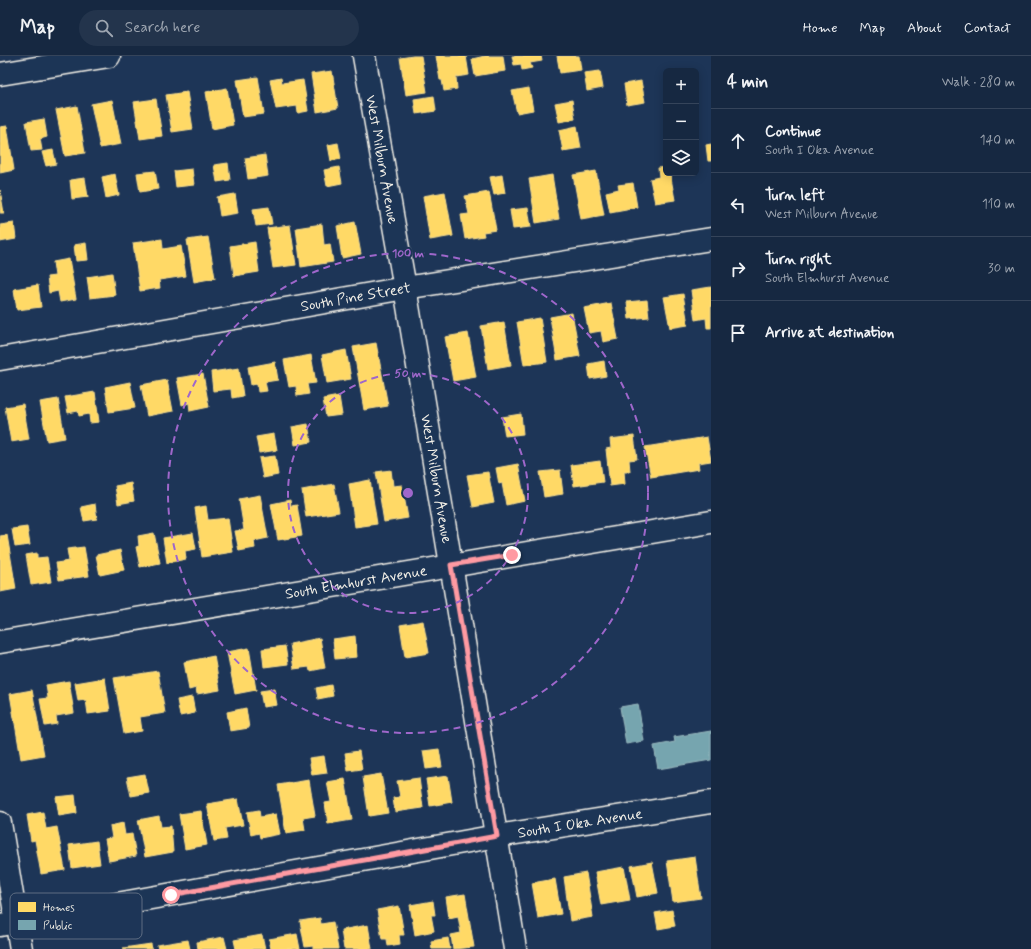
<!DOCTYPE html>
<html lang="en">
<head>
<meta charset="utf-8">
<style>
  :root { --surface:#162841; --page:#23344c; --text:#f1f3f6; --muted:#9ea6b1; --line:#35445a }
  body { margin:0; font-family:Mynerve,sans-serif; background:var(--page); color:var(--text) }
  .controls { position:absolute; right:12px; top:12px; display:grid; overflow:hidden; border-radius:6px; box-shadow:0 2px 10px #0003 }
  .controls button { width:36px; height:36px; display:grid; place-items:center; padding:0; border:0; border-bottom:1px solid var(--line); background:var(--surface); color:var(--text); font:20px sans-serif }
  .stop { position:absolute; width:12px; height:12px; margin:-9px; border:3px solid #ff9aa2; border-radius:50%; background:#fff }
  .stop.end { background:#ff9aa2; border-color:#fff; box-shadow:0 1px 4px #0008 }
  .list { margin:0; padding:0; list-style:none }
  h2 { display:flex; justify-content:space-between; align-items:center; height:52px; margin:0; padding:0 16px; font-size:17px }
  h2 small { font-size:13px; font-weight:400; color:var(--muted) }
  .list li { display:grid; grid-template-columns:26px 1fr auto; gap:12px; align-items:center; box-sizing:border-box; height:64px; padding:0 16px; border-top:1px solid var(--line) }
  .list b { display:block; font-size:15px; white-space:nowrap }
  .list p { margin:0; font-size:13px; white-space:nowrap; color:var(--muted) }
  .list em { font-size:13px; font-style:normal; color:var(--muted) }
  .icon { flex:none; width:22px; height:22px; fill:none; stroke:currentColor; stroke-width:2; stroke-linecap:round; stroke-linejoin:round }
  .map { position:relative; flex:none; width:711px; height:893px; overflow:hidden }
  header { display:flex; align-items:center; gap:24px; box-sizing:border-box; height:56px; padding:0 20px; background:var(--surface); border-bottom:1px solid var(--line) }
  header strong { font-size:19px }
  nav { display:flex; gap:22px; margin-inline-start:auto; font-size:14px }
  .search { width:280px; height:36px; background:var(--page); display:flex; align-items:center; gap:10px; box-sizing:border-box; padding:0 14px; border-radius:22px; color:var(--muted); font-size:15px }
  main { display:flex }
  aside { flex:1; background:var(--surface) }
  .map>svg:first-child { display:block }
  .homes { fill:#ffd966; stroke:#fce08d }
  .public { fill:#76a5af; stroke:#9cbcc0 }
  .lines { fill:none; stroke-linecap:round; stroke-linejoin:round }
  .minor-casing { stroke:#f4f1e8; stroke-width:25 }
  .minor { stroke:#1d3557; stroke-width:22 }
  .route { stroke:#ff9aa2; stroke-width:5 }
  .ring { fill:none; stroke:#9f67cb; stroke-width:2; stroke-dasharray:7 5 }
  .labels { text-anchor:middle; stroke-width:4; stroke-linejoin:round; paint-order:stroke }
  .street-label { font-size:15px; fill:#f4f1e8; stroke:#1d3557 }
  .key { fill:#1d3557; stroke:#5e6d82; stroke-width:1 }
  .key-label { font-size:11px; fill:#f4f1e8 }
  .centre { fill:#9f67cb; stroke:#1d3557; stroke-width:2 }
  .ring-label { font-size:12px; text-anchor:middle; font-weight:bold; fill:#9f67cb; stroke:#1d3557; stroke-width:4; stroke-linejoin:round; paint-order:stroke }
</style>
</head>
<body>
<header>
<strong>Map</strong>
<div class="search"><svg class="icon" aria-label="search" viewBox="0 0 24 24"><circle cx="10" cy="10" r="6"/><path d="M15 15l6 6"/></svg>Search here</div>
<nav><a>Home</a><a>Map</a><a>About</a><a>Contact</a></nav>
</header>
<main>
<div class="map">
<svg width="711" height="893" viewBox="0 0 711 893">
  <rect width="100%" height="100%" fill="#1d3557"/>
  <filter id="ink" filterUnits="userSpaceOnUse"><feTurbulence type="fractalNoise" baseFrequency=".025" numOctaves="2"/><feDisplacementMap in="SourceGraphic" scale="8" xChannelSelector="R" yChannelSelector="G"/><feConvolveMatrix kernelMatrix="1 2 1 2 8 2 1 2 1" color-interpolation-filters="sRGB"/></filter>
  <g filter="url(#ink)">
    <!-- homes -->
    <g class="homes">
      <path d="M413,0H421L427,36L406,39L400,2Z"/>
      <path d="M436,0H466L469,19L456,21L457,33L444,35L442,24H440Z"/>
      <path d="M485,0H503L505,15L475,20L472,3Z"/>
      <path d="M512,0H541L542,5L530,7L532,12L522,14L521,8L514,9Z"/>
      <path d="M557,0H579L581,14L560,17Z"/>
      <path d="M332,15L338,52L317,56L311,18Z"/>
      <path d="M600,15L603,32L587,35L584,17Z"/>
      <path d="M258,21L264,58L243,61L237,24Z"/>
      <path d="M281,22L282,27L303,24L308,55L298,57L297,50L276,53L270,24Z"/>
      <path d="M641,25L645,46L627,49L624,28Z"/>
      <path d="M227,32L233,69L212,73L206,36Z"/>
      <path d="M529,32L533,54L517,57L512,35Z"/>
      <path d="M187,36L193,73L172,76L166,39Z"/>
      <path d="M434,40L436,55L416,58L414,43Z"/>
      <path d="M156,43L162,80L140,83L134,46Z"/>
      <path d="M112,44L121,88L100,92L91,48Z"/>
      <path d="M572,44L575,63L559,66L555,47Z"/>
      <path d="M77,50L85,97L65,100L56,54Z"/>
      <path d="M44,63L47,81L40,83L42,94L31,95L26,66Z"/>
      <path d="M7,70L14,114L0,117V71Z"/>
      <path d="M577,70L581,92L563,95L559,74Z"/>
      <path d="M338,87L341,103L331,105L328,89Z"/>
      <path d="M711,88V105H708L706,89Z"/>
      <path d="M53,94L56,108L46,110L42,96Z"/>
      <path d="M265,99L268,120L248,123L245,102Z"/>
      <path d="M228,107L230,124L217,126L214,109Z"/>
      <path d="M339,111L342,127L327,130L324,114Z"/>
      <path d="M666,111V117H670L675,144L655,147L650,123L659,121L658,112Z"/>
      <path d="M192,113L194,129L176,131L174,115Z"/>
      <path d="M155,115L158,133L140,136L137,117Z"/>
      <path d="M596,115L604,159L581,163L573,119Z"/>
      <path d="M115,118L119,139L106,142L102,121Z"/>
      <path d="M502,119L505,137L494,139L490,121Z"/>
      <path d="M552,119L559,163L536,167L529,123Z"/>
      <path d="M85,122L88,141L72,143L70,124Z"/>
      <path d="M633,127L637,151L610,156L606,136L619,133L618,129Z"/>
      <path d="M0,134L4,157H0Z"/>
      <path d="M445,136L453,180L430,184L423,140Z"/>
      <path d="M489,136L496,174L483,176L484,180L465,183L461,159L469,158L465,140Z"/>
      <path d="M235,138L238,157L220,160L217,141Z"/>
      <path d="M269,151L272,168L256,170L253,153Z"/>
      <path d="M528,152L531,171L513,173L510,154Z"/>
      <path d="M355,166L361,198L342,202L337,170Z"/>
      <path d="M14,167L16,183L0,186V169Z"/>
      <path d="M322,168L324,189L330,188L333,206L301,211L296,172Z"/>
      <path d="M290,169L296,209L273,212L267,172Z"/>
      <path d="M208,181L215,222L194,226L187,184Z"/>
      <path d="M162,183L163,193L181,190L186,220L159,224L160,232L140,235L133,187Z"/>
      <path d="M255,186L259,216L234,220L230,190Z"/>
      <path d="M86,187L88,204L76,205L74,189Z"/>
      <path d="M69,203L76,243L60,246L58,235L49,237L47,221L55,220L53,206Z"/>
      <path d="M112,217L115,239L90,242L87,221Z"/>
      <path d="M38,229L41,251L17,254L14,233Z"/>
      <path d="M711,231V272H707L706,262L695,264L691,234Z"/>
      <path d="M683,238L688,269L670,272L664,241Z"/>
      <path d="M647,244L649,261L629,263L627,246Z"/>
      <path d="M611,247L618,283L603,286L601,275L589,277L584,252Z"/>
      <path d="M572,257L580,300L557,304L550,261Z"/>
      <path d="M540,262L547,306L524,309L517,266Z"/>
      <path d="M504,266L511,309L488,313L481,270Z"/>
      <path d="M468,277L476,321L453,325L445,281Z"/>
      <path d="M376,287L388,350L364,354L353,291Z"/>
      <path d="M346,294L351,323L327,327L322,299Z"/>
      <path d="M311,299L316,327L307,328L309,338L297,340L296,330L289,331L284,304Z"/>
      <path d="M604,305L606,320L590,323L588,308Z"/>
      <path d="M275,306L278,324L265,326L267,335L258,336L257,328L251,329L248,311Z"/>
      <path d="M239,312L243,340L232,342L231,333L213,335L211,316Z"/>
      <path d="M203,318L209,351L190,355L189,347L182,349L177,322Z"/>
      <path d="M167,324L173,355L147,360L141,329Z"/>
      <path d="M130,326L135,352L109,356L105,331Z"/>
      <path d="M95,336L99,366L90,367L89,358L79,360L78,355L68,357L65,341Z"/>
      <path d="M339,340L342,359L326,361L323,343Z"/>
      <path d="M58,343L65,382L47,385L40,346Z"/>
      <path d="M23,348L29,383L11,386L5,351Z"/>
      <path d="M521,358L523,378L505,380L502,361Z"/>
      <path d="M308,368L311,386L295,389L292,371Z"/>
      <path d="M274,378L277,394L259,397L256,381Z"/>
      <path d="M634,380L637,403L629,404L630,415H624L625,428L610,430L606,393L611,392L610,383Z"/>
      <path d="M707,381L711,405L698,407L699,413L651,421L645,391Z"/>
      <path d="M275,400L278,419L263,422L259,402Z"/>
      <path d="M600,405L603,426L574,430L571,409Z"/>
      <path d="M518,408L525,445L506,449L502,427L499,428L496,412Z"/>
      <path d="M391,414L393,430L402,429L408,462L384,466L376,416Z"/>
      <path d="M560,414L563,438L544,441L540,416Z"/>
      <path d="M488,416L494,447L473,451L467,419Z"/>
      <path d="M370,424L377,468L355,471L349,428Z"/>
      <path d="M131,427L134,445L118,448L115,430Z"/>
      <path d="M334,428L339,456L306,461L302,434Z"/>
      <path d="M260,439L268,482L254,485L255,492L239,495L235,475L244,474L239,443Z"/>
      <path d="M290,444L291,450L297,449L302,480L278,484L271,448Z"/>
      <path d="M95,448L97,463L84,465L81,451Z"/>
      <path d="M206,450L208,464L228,462L233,496L202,501L195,452Z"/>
      <path d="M27,471L30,489L15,491L12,473Z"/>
      <path d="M154,477L160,507L140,511L136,491L139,490L138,480Z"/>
      <path d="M193,477L196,493L185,495L186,503L167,507L163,482Z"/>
      <path d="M7,479L16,533L0,536V480Z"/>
      <path d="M84,491L89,520L59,524L56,507L69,505L67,493Z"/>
      <path d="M120,494L124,514L100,519L96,499Z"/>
      <path d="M37,497V502L47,501L51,526L31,529L26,499Z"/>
      <path d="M423,565L429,597L405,601L400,569Z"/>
      <path d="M355,580L357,601L335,603L333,583Z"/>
      <path d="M320,582L325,612L310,615L309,611L294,613L290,588Z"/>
      <path d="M285,590L288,608L264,611L262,593Z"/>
      <path d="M249,592L256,634L235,638L227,596Z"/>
      <path d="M214,600L220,634L197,638L196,632L189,634L184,606Z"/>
      <path d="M158,615L165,657L140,661L142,675L124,678L114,622Z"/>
      <path d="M105,622L110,655L88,658L86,644L78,645L75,627Z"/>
      <path d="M69,625L74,657L56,660L57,668L45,670L40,643L48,642L46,629Z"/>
      <path d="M331,629L333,640L318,643L316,632Z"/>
      <path d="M274,633L277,649L263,651L260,635Z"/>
      <path d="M32,634L44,699L21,703L10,638Z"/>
      <path d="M192,641L195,657L180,660L177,644Z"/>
      <path d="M246,652L249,672L230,675L227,656Z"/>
      <path d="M439,693L442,711L426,713L423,695Z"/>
      <path d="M359,695L362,713L348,715L345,697Z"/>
      <path d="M324,700L327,717L312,719L309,702Z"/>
      <path d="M145,718L149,737L131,740L127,721Z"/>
      <path d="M381,718L388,757L369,760L363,721Z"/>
      <path d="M448,720L452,746L430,750L426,723Z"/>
      <path d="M419,722L423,752L395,756L393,742L400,741L397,725Z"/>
      <path d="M345,723L352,764L328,768L325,747L331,746L327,726Z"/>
      <path d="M309,724L315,760L303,762L305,774L286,777L278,729Z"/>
      <path d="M75,739L77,757L59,760L56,741Z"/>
      <path d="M238,743L243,769L225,772L227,783L214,785L207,748Z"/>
      <path d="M259,754L260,761L276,758L280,778L260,782L259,777L251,779L247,756Z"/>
      <path d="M201,755L207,789L185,793L179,758Z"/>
      <path d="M43,756L46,773L57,771L65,814L41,818L35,784L31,785L27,759Z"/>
      <path d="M159,760L161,771L171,770L173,796L145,801L138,764Z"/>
      <path d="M123,767L125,779L132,778L136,800L109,805L105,783L112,782L110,770Z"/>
      <path d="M97,785L100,808L72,812L69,789Z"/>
      <path d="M695,801L701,842L673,846L667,805Z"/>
      <path d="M652,806L658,837L637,841L631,810Z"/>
      <path d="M624,811L630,844L601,849L595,816Z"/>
      <path d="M586,817L593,861L570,865L564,821Z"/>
      <path d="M555,823L561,858L538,862L532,827Z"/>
      <path d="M465,838L474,891L453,893L451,879L461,877L458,860L449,862L446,841Z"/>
      <path d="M433,845L435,859H431L434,875L415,879L410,849Z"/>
      <path d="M399,850L404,879H399L400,888L388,890L387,883H382L377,854Z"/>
      <path d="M672,854L675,870L658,873L655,857Z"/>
      <path d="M320,862L321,868L333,866L338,893H313V890L305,891L300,865Z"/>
      <path d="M368,869L372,893H344L341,874Z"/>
      <path d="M297,878L300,893H271L269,883Z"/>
      <path d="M262,879L265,893H236L234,884Z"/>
      <path d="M224,881L227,893H198L197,886Z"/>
      <path d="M448,882L450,893H432L431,885Z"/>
      <path d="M188,884L190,893H158L157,889Z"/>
      <path d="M151,888L152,893H124L123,892Z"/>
    </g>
    <!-- public -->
    <g class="public">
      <path d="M638,648L644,685L626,688L620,651Z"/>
      <path d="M711,675V704L658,713L654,690L675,686L674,681Z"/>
    </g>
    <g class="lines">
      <!-- minor casing -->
      <g class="minor-casing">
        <g id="minor">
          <path id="s1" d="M364,0L405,232L515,893"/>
          <path d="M0,18L109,0"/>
          <path id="s2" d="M0,303L405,232L711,183"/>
          <path id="s3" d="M0,586L711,466"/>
          <path d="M0,767L21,893"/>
          <path id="s4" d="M0,869L497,780L711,746"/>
        </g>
      </g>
      <!-- minor -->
      <use href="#minor" class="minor"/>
    </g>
  </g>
  <g class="lines" filter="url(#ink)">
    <!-- route -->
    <path class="route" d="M171,839L497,780L451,509L512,499"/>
  </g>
  <!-- distance rings -->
  <g class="ring">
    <circle cx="408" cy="437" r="120"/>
    <circle cx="408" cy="437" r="240"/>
  </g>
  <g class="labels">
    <!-- street labels -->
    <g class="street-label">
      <text dy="5" stroke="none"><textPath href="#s1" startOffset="105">West Milburn Avenue</textPath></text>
      <text dy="5" stroke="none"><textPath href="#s2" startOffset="361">South Pine Street</textPath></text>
      <text dy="5" stroke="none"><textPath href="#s1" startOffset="429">West Milburn Avenue</textPath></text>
      <text dy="5" stroke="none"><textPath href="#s3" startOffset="361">South Elmhurst Avenue</textPath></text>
      <text dy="5" stroke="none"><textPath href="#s4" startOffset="589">South I Oka Avenue</textPath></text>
    </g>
  </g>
  <!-- legend -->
  <rect x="10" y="837" width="132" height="46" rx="6" class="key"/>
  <rect x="18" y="846" width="18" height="10" fill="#ffd966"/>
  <rect x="18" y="864" width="18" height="10" fill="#76a5af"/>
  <g class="key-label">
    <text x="43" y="855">Homes</text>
    <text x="43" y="873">Public</text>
  </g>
  <circle cx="408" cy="437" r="6" class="centre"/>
  <g class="ring-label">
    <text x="408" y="201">100 m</text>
    <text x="408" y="321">50 m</text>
  </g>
</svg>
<div class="controls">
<button>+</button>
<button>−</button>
<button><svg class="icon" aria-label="layers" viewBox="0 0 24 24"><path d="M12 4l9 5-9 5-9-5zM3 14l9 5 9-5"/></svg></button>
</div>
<div class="stop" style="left:171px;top:839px"></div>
<div class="stop end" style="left:512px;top:499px"></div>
</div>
<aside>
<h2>4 min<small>Walk · 280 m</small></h2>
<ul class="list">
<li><svg class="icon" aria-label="ahead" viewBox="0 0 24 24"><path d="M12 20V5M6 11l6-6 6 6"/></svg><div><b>Continue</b><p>South I Oka Avenue</p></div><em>140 m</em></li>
<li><svg class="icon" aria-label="left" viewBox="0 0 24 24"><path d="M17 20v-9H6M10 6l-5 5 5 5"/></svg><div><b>Turn left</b><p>West Milburn Avenue</p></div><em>110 m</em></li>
<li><svg class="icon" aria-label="right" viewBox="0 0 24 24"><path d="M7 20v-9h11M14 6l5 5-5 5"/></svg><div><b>Turn right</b><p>South Elmhurst Avenue</p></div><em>30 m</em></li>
<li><svg class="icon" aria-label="arrive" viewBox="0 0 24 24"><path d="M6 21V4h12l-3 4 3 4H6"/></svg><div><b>Arrive at destination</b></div></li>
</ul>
</aside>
</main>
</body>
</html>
